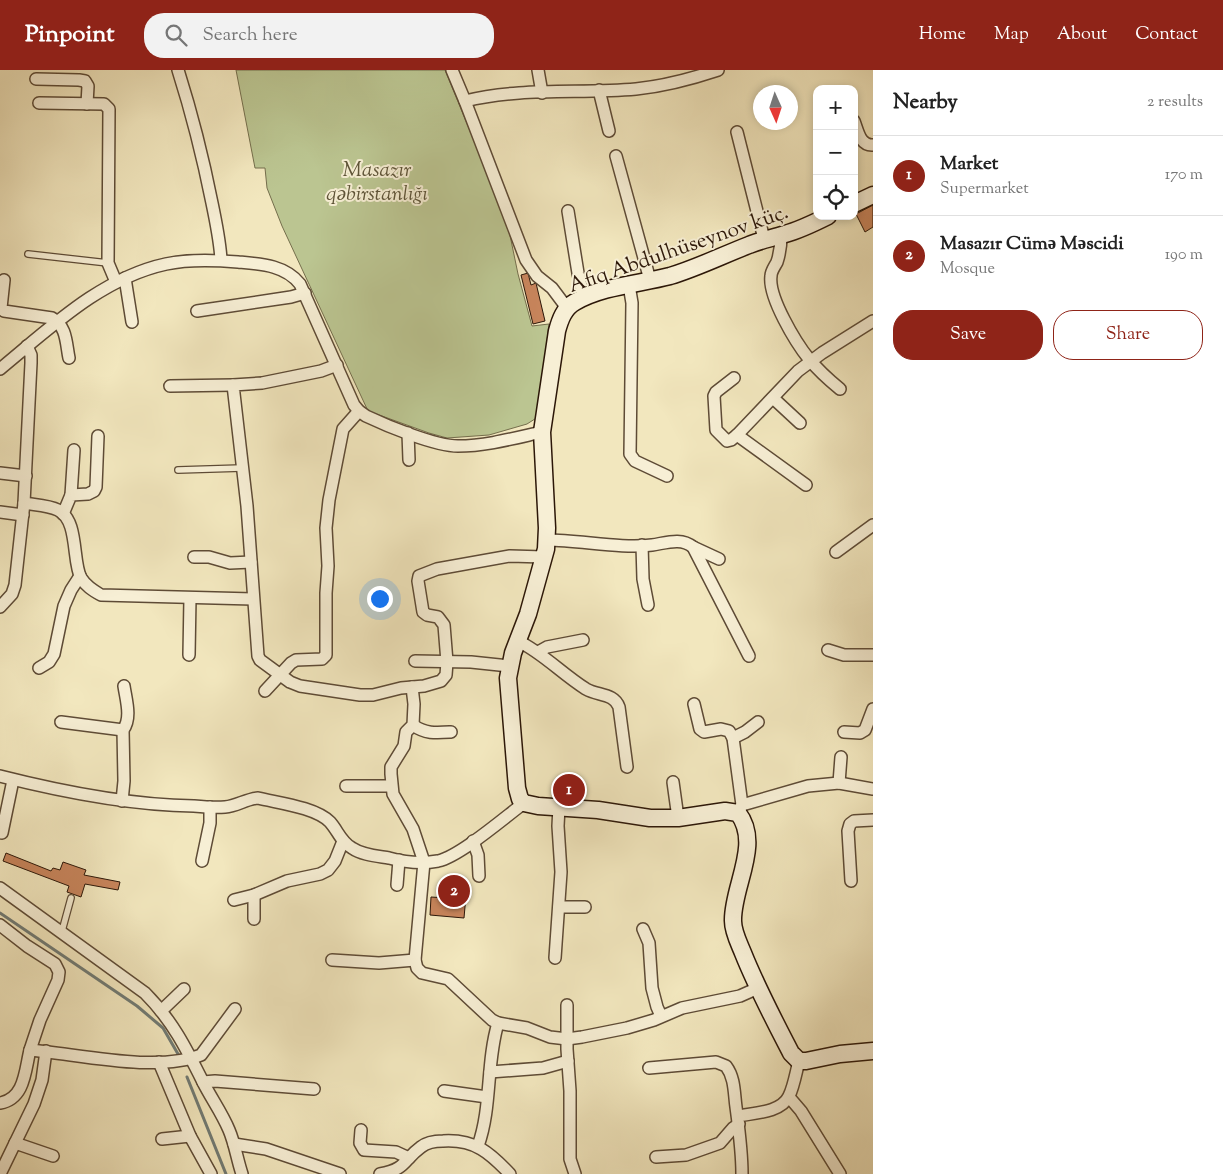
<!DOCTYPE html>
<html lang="en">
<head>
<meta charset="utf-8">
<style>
  :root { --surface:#fff; --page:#f2f2f2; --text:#222; --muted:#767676; --line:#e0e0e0; --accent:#8f2418 }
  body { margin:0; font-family:"Sorts Mill Goudy",serif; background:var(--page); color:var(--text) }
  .controls { position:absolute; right:15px; top:15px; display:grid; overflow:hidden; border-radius:10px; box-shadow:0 2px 8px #0003 }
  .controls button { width:45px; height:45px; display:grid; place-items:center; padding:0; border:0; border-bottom:1px solid var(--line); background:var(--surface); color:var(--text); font:25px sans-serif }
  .compass { position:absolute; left:753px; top:15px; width:45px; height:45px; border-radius:50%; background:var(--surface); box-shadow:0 2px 8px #0003; rotate:177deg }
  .you { position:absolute; left:379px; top:528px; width:18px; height:18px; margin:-12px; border:4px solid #fff; border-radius:50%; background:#1a73e8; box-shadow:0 0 0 8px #1a73e833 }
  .badge { display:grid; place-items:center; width:32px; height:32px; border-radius:50%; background:var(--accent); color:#fff; font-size:16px; font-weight:700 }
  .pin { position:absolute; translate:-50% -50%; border:2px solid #fff; box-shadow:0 1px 5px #0006 }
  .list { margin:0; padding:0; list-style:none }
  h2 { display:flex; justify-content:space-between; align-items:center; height:65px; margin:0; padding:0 20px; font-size:21px }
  h2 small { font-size:16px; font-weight:400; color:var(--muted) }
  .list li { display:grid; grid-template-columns:32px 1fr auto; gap:15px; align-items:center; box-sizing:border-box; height:80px; padding:0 20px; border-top:1px solid var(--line) }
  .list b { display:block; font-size:19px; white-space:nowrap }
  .list p { margin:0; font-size:16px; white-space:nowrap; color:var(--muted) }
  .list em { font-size:16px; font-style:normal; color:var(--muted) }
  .actions { display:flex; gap:10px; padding:15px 20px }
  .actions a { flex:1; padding:11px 0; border:1px solid var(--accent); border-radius:20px; text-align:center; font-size:18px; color:var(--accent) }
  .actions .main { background:var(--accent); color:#fff }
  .icon { flex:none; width:28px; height:28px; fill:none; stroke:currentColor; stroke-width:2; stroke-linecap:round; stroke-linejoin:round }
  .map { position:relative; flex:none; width:873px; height:1104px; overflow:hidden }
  header { display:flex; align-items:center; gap:30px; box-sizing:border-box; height:70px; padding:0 25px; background:var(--accent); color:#fff }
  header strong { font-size:24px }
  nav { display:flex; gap:28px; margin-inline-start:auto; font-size:18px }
  .search { width:350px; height:45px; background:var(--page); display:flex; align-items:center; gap:12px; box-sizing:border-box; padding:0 18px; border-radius:20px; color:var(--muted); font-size:19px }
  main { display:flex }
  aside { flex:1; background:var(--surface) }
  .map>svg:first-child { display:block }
  .green { fill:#bbc591; stroke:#746e4c }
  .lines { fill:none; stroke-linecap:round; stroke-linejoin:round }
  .stream { stroke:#717b74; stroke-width:3 }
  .building { fill:#c7845b; stroke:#2c1708 }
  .lane-casing { stroke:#5e4b36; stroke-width:8 }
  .street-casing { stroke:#5e4b36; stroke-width:14 }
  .secondary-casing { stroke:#2c1708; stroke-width:19 }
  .lane { stroke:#f7efd5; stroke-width:5.5 }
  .street { stroke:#f7efd5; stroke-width:11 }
  .secondary { stroke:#f7efd5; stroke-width:16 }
  .labels { text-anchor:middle; stroke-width:4; stroke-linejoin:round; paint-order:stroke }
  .park-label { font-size:21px; font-style:italic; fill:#5e5438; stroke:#f7efd5 }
  .street-label { font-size:21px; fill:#2c1708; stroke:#f7efd5 }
</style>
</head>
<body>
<header>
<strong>Pinpoint</strong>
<div class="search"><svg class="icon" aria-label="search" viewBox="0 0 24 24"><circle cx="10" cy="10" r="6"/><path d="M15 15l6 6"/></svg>Search here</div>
<nav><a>Home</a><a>Map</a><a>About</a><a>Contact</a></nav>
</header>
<main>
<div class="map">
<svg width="873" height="1104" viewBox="0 0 873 1104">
  <rect width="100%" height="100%" fill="#f2e7be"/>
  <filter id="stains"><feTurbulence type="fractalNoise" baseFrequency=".004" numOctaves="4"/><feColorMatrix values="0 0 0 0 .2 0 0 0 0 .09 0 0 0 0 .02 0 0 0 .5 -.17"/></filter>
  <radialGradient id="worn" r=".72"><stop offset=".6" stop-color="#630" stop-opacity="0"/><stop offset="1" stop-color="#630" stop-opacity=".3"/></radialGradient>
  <!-- green -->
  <path class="green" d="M236,0H445L507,151L518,204L532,256L549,254L538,347L527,354L489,365L447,368L429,363L368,341L282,156L267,118L265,98H255Z"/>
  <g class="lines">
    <!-- stream -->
    <g class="stream">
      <path d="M0,843L137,936L163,958L178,984"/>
      <path d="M187,1007L226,1104"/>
    </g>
  </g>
  <!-- building -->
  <g class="building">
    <path d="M873,135V157L865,162L856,144Z"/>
    <path d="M528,203L531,215L536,213L545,251L533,254L521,205Z"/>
    <path d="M6,783L51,801L53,798L60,800L63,792L86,800L84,805L120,812L118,820L85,814L81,827L67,822L69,816L3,791Z"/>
    <path d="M448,812L467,814L464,848L430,845L431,827L446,828Z"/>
  </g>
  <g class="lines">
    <!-- lane casing -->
    <g class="lane-casing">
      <g id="lane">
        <path d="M28,184L108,193"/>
        <path d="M178,400L242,398"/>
        <path d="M62,861L71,828"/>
      </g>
    </g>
    <!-- street casing -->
    <g class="street-casing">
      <g id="street">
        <path d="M178,0C192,44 203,88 212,133C216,152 220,171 221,190"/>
        <path d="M452,0L465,31L526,190L537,206L552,218L567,238"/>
        <path d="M538,0L542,23"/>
        <path d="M36,9L79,10L85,11L88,16L87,34"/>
        <path d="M599,20L609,61"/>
        <path d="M465,31C521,17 580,24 636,19C664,16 691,9 718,0"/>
        <path d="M39,33L104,34L109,39L108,193L116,212"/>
        <path d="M854,51C858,61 860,76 873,75"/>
        <path d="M737,62L764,169"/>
        <path d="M616,86L650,210"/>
        <path d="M568,141L578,203L584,228"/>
        <path d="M781,165C781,175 780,183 777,192C775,196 771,201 771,206C768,227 796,273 809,289C818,300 829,310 840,319"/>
        <path d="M125,208L132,252"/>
        <path d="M4,210L1,238L4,241L52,248C67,256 66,274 69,288"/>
        <path d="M629,215L632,233L630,384L635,391L667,406"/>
        <path d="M197,241L291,227L305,223"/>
        <path d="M337,295L321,301L262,313L233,315L247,436L258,586L260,590L290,612L300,616L360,625H373L401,618L424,616L441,611L446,605L447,592L444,555L438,547L427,545L423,542L418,511L419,506L437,499L510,486L544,487"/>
        <path d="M0,299C49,259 101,208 166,194C189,189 214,190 238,192C261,194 285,195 300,214L354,335L359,341L366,346C387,356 435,376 458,376C486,376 515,368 542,362"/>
        <path d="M734,308L716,322L714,326L716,360L727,371L731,370L737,365L798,301L822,283L873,251"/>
        <path d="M170,316L233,315"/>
        <path d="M773,328L800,353"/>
        <path d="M408,363L409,390"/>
        <path d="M737,365L806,415"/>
        <path d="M0,403L26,406"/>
        <path d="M71,425L74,380"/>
        <path d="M24,433C35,435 48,435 58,440C79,450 72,492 81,508C86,516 92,520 101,525L253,529"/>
        <path d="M0,442L23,445"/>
        <path d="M63,444L71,425L88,424L94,421L96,417L98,366"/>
        <path d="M547,470C580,470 621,479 652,475C666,473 681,467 693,477L749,586"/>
        <path d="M642,475L643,509L648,535"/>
        <path d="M693,477L719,489"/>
        <path d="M836,482L873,455"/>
        <path d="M194,487H209L230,493L251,492"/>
        <path d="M0,537L12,524L15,515L24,433L31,293V285L27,276"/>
        <path d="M518,571C543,583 562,604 586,619C598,626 614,623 619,637L627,697"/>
        <path d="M828,580L844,585H873"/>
        <path d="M538,582L547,577L583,570"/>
        <path d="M189,585L190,528"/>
        <path d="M415,591L471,592L509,596"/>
        <path d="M39,598L49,592L54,584L64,536L71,520L80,506"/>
        <path d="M412,617L414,634L413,655L406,662L404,676L391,697V704L393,724L413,759L424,792L415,890L417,898L422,903L448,909L492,950L498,953L527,958L550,967L567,969L582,967L627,958L654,950L682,938L740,926L758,918"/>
        <path d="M265,621L291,593L296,590L322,589L326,585V523L328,496L326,458L329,430L343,359L359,341"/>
        <path d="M694,634L700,659L704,662L721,659L729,661L733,668L742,735"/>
        <path d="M61,652L123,660"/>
        <path d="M413,655C425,664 436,663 451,662"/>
        <path d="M844,662L860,663L865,660L873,639"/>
        <path d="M733,668L745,662L758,652"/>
        <path d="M0,706C63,722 128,735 194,736C204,737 215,738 225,737C237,736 246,729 258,728C278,733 315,737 330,752C338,761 341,772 352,778C362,785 377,786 389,788C404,792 422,794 438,791C460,786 504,748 524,733"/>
        <path d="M673,712L678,748"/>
        <path d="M839,713L841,687"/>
        <path d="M346,716H391"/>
        <path d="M122,731L124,711L123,660C132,648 126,630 124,616"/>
        <path d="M738,743L742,735L808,716L839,713L873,719"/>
        <path d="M2,763L13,710"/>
        <path d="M473,771L478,785L479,806"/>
        <path d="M202,791L210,753V737"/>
        <path d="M851,811L848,761L850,754L854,751L873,750"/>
        <path d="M397,815L399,790"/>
        <path d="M0,818L145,923C172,950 186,978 203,1012C211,1028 222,1043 229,1060C235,1074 237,1089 242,1104"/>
        <path d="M254,825V849"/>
        <path d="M234,830L254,825L287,811L320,804L328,800L335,791L343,771"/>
        <path d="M559,837H585"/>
        <path d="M0,855L27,876L55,894L59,902L58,910L40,950L30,980C78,984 156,1003 201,985L235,939"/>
        <path d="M643,859L649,873L652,918L657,937L661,946"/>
        <path d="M555,888L561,802L558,756L559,737"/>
        <path d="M332,890L379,893L415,890"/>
        <path d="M567,935V979L570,1021V1089L575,1104"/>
        <path d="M161,941L184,919"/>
        <path d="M159,992L190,1066L211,1104"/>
        <path d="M649,998L716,992L726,996C735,1008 734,1023 736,1037C739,1060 742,1081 742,1104"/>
        <path d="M490,1002L543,998L568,991"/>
        <path d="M203,1012L215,1011L314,1019"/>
        <path d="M444,1021L487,1027"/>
        <path d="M789,1027L801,1041L840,1104"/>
        <path d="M0,1033C25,1029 25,1000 30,980"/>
        <path d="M738,1046C753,1043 781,1043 789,1026C794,1016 796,1002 799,991"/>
        <path d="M361,1060L360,1073L364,1080L396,1082L409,1088"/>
        <path d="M162,1069L190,1066"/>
        <path d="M15,1073L53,1086"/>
        <path d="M234,1074L266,1079L340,1104"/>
        <path d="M478,1076C492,1037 486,993 498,953"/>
        <path d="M656,1087L686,1085L720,1073L733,1058L739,1054"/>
        <path d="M0,1104L34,1034L42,1010L46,981"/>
        <path d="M380,1104C407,1099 403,1090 421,1077C427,1072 436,1071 443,1071C475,1069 490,1083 510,1104"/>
      </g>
    </g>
    <!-- secondary casing -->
    <g class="secondary-casing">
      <g id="secondary">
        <path d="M854,134L873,125"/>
        <path d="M828,146C814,153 800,160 785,164C773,168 761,170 749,175C723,185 697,198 670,206C639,214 603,216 575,232C564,238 560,250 557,261L542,362L547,458L546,479L528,544L513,583L508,608L517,718L520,729L524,733L538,736L598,740L650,748H678L725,741L738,743C762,774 732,817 733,851C733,862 739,873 743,883C757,918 774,950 791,983L799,991H806L840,984L873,981"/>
      </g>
    </g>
    <!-- lane -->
    <use href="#lane" class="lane"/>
    <!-- street -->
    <use href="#street" class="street"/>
    <!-- secondary -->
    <use href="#secondary" class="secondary"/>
  </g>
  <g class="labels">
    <!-- park labels -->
    <g class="park-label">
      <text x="377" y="106">Masazır<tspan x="377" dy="24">qəbirstanlığı</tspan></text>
    </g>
    <!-- street labels -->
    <g class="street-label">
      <text transform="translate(678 178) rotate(-19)" y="7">Afiq Abdulhüseynov küç.</text>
    </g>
  </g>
  <rect width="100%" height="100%" filter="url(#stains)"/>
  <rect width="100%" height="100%" fill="url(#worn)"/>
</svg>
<div class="controls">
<button>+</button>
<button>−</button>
<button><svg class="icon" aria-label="locate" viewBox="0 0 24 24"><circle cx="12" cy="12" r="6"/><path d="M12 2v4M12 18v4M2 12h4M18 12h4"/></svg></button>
</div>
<svg class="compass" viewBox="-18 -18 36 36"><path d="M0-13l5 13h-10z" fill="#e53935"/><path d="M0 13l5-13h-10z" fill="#767676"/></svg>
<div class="you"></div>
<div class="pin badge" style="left:569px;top:720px">1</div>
<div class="pin badge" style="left:454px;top:821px">2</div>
</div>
<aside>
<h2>Nearby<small>2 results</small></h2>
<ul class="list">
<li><span class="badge">1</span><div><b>Market</b><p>Supermarket</p></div><em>170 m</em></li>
<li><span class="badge">2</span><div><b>Masazır Cümə Məscidi</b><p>Mosque</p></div><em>190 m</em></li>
</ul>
<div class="actions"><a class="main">Save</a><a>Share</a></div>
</aside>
</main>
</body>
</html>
